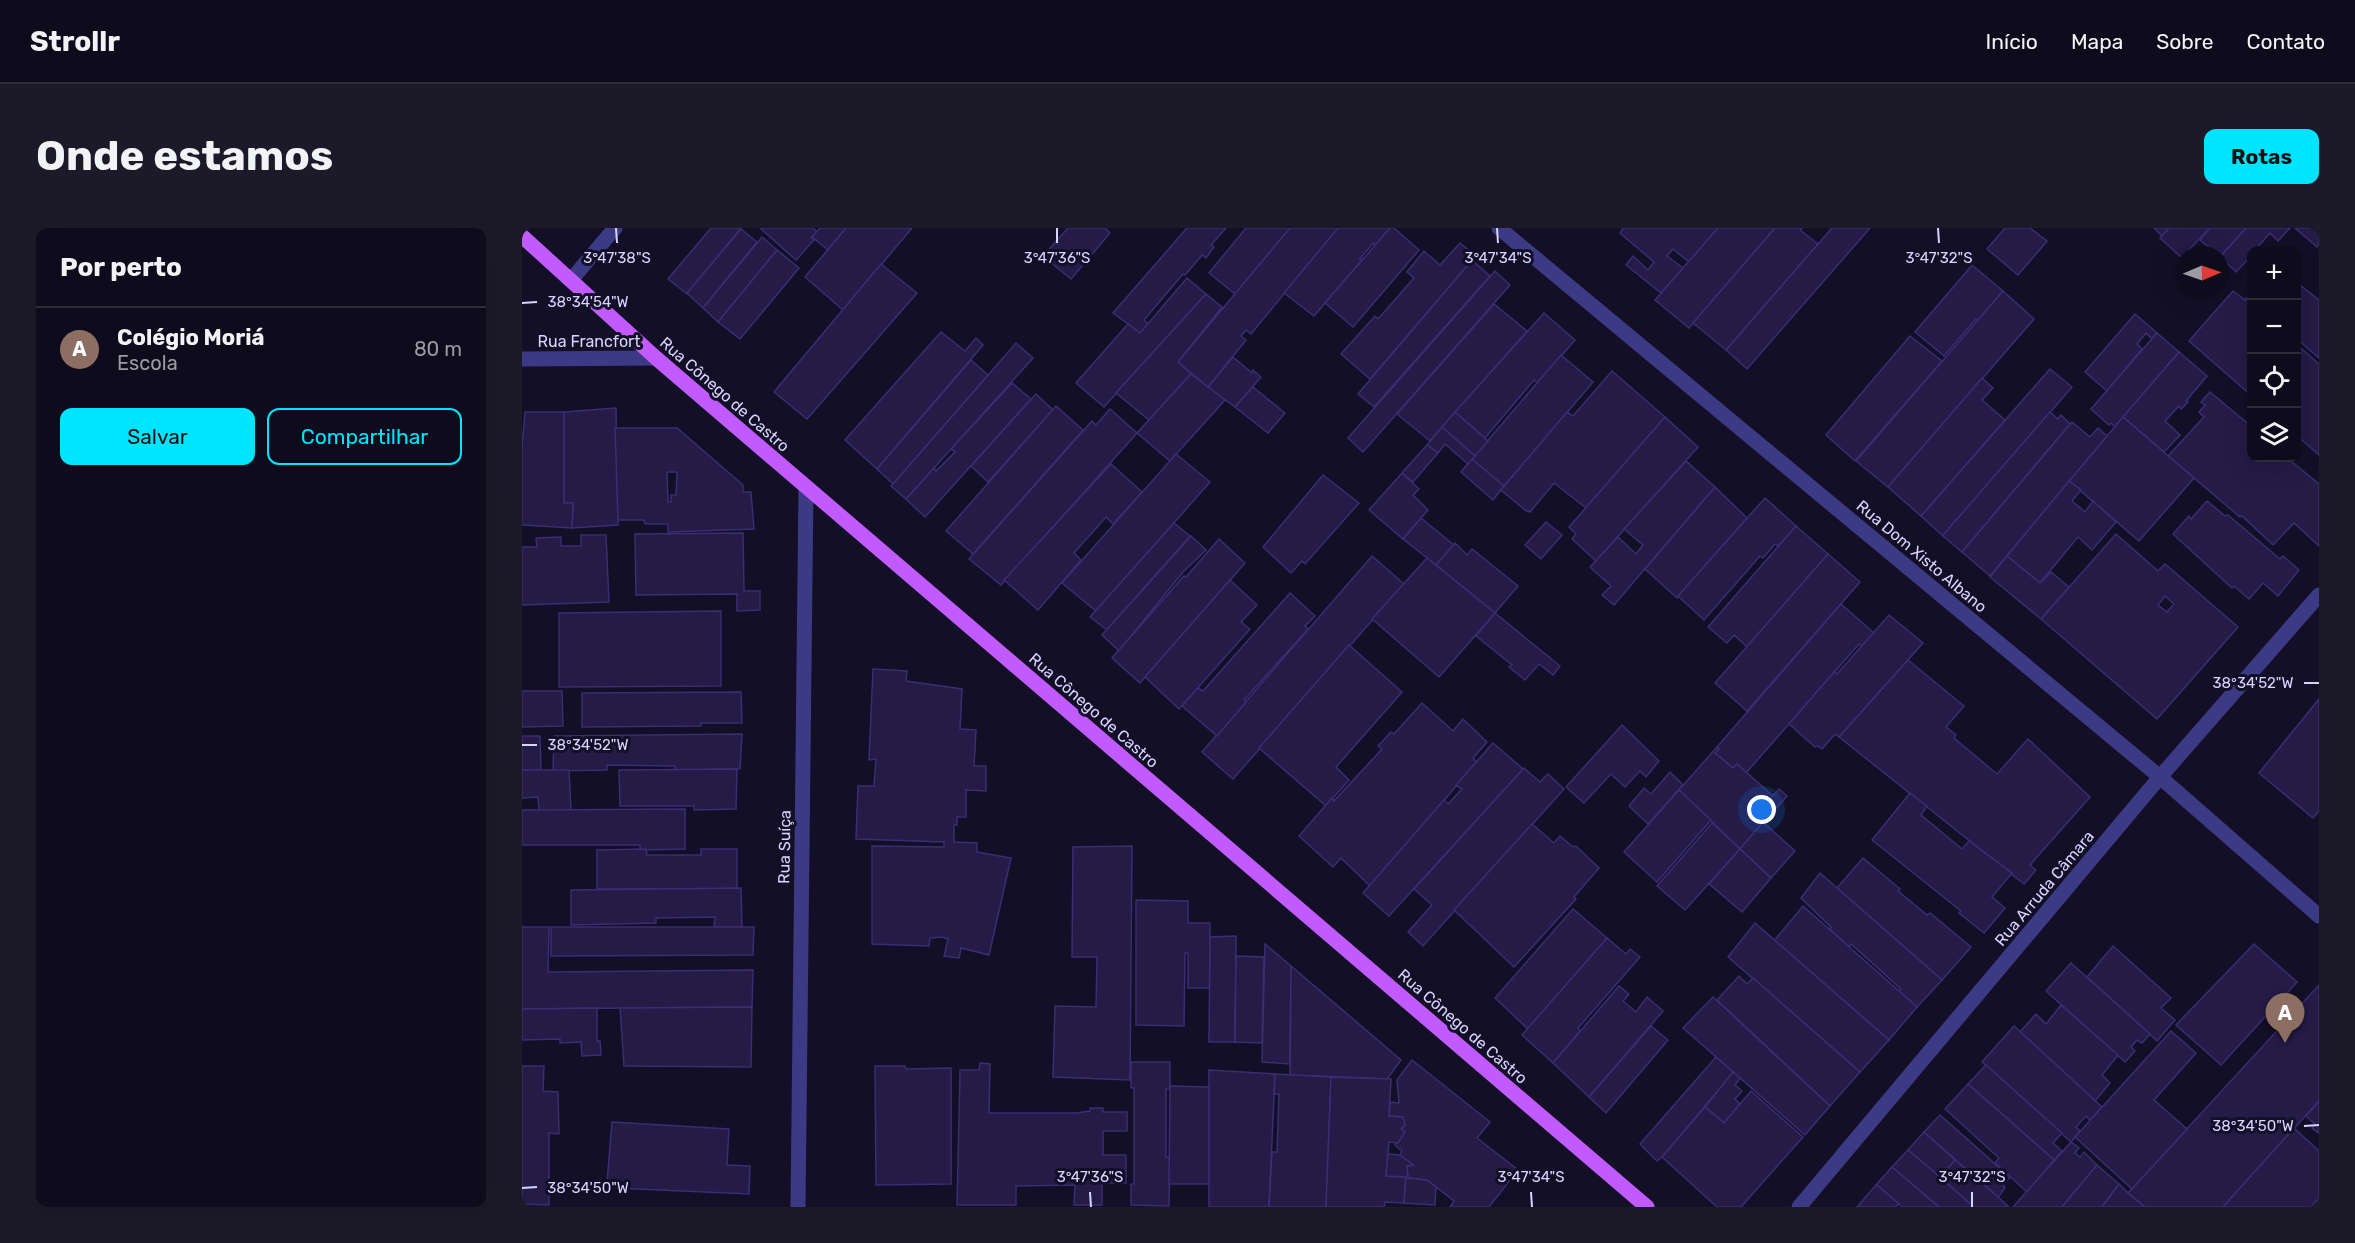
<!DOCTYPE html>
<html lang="pt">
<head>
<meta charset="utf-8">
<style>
  :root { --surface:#0e0b1c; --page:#1c1929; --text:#f1f3f6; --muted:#9b9ba3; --line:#2e2b3b; --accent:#00e5ff }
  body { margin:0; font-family:Rubik,sans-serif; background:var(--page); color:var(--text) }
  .controls { position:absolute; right:18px; top:18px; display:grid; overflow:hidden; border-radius:12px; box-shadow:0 6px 24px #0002 }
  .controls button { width:54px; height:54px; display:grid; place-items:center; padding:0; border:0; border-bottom:2px solid var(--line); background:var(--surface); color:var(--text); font:30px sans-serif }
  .compass { position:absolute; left:1653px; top:18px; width:54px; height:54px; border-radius:50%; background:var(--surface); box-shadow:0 6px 24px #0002; rotate:88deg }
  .you { position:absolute; left:1240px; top:582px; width:21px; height:21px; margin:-15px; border:4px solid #fff; border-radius:50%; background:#1a73e8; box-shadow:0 0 0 9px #1a73e833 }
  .badge { display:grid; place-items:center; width:39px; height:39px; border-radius:50%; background:var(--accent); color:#fff; font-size:20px; font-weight:700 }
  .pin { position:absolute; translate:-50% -50px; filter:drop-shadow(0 2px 3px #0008) }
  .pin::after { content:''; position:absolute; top:32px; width:21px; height:18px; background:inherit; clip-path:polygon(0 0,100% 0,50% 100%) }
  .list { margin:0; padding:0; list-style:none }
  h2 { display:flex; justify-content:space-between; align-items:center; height:78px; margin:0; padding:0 24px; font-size:26px }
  h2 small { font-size:20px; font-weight:400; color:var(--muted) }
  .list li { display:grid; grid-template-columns:39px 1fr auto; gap:18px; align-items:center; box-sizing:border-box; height:84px; padding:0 24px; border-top:2px solid var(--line) }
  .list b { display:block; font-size:22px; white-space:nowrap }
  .list p { margin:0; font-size:20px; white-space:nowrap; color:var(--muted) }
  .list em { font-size:20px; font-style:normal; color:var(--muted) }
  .actions { display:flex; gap:12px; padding:18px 24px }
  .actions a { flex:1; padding:14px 0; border:2px solid var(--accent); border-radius:12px; text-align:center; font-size:21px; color:var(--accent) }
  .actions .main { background:var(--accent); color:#111 }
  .icon { flex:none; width:33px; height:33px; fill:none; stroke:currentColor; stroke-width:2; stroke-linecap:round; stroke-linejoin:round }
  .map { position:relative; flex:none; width:1797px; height:979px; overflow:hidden; border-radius:12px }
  header { display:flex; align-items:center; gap:36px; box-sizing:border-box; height:84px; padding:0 30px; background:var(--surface); border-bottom:2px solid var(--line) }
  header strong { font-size:28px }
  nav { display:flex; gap:33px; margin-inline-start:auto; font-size:21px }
  .intro { display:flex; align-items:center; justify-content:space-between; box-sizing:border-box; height:144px; padding:0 36px }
  h1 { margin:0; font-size:42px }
  .button { padding:15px 27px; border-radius:12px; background:var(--accent); color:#111; font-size:21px; font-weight:700 }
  main { display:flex; gap:36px; padding:0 36px }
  aside { flex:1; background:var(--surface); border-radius:12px; box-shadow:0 6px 24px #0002 }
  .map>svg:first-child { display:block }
  .building { fill:#241b47; stroke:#3b2d73; stroke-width:1.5; fill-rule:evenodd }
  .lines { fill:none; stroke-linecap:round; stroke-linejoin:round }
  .minor { stroke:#3d3a85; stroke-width:15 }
  .major { stroke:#c25bff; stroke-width:15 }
  .ticks { fill:none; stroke:#d9d4ff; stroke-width:2 }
  .labels { text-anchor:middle; stroke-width:6; stroke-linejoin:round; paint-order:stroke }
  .street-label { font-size:16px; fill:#d9d4ff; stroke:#130f26 }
  .ticks-label { font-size:15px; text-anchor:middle; fill:#d9d4ff; stroke:#130f26; stroke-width:6; stroke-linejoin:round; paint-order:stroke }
</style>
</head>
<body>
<header>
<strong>Strollr</strong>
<nav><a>Início</a><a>Mapa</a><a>Sobre</a><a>Contato</a></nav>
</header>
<div class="intro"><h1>Onde estamos</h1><a class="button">Rotas</a></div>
<main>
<aside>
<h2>Por perto<small></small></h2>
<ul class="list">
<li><span class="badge" style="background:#8d6e63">A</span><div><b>Colégio Moriá</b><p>Escola</p></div><em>80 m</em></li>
</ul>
<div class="actions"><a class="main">Salvar</a><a>Compartilhar</a></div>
</aside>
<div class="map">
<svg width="1797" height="979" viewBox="0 0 1797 979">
  <rect width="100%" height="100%" fill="#130f26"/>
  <!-- building -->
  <g class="building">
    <path d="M189,0H219L165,66L146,51Z"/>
    <path d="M238,0H291L295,4L289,10L292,12L274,32Z"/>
    <path d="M298,0H324L306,22L290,9Z"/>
    <path d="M324,0H390L321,82L283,49Z"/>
    <path d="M546,0H583L588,5L549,51L521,28Z"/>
    <path d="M665,0H704L689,17L692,19L684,30L680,27L663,47L661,46L622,92L626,96L618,105L591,85Z"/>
    <path d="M724,0H768L713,66L687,45Z"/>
    <path d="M768,0H816L729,106L724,102L719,108L724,112L686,159L656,134Z"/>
    <path d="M816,0H868L853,18L851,15L838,31L840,32L792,88L762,65Z"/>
    <path d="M868,0H872L897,22L831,99L803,75Z"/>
    <path d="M1101,0H1196L1167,34L1151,21L1145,28L1161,40L1139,65L1104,37L1111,28L1126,42L1132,34L1098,5Z"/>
    <path d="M1196,0H1253L1167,100L1133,72Z"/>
    <path d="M1253,0H1280L1278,2L1296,16L1204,122L1171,95Z"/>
    <path d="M1310,0H1348L1225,141L1204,122Z"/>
    <path d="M1483,0H1508L1525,13L1496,47L1465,21Z"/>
    <path d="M1632,0H1647L1640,8Z"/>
    <path d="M1647,0H1688L1662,27L1661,31L1638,10Z"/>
    <path d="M1688,0H1724L1698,29L1678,12Z"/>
    <path d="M1724,0H1768L1756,13L1748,5L1733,22H1730V27L1714,44L1698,29Z"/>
    <path d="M1773,0H1797V16L1795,19Z"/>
    <path d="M219,1L235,14L181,80L165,65Z"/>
    <path d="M240,9L255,22L196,94L181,80Z"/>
    <path d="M938,15L954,28L848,151L819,126L853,88L856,91L892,50L885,44L902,23L918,37Z"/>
    <path d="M255,22L277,40L218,111L196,94Z"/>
    <path d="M950,32L968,48L852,179L836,166Z"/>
    <path d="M359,36L395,65L285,191L252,164Z"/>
    <path d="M1450,37L1481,63L1456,92L1454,91L1422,128L1393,104Z"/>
    <path d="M973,43L988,57L841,224L826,210Z"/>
    <path d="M665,50L684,66L582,179L554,155L606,96L618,105Z"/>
    <path d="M1774,54L1797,72V130L1774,110Z"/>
    <path d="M1481,63L1512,91L1366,259L1334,233Z"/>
    <path d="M1711,63L1723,72L1726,68L1730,71V168L1667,113Z"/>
    <path d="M684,66L700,79L656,134L669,146L627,192L594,165Z"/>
    <path d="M972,76L1005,103L908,213L875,186Z"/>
    <path d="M1022,85L1053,112L1016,155L1012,152L963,210L933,184Z"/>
    <path d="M1613,86L1635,105L1630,111L1624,105L1615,116L1620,121L1585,163L1563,144Z"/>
    <path d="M419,104L443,123L454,110L461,117L355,241L323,212Z"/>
    <path d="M1635,105L1657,124L1593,199L1589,195L1587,197L1569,181Z"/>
    <path d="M1388,108L1420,133L1333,233L1304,207Z"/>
    <path d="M494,115L511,130L384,271L369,258Z"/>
    <path d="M1774,116L1797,136V227L1774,207Z"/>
    <path d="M1657,124L1685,148L1664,173L1666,174L1659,181L1657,178L1643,193L1658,207L1642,224L1601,189Z"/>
    <path d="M1039,127L1071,154L982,258L950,231Z"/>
    <path d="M711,129L730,145L731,142L739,149L713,179L686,159Z"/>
    <path d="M449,132L466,147L371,256L355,241Z"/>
    <path d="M1528,141L1550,159L1421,308L1399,288Z"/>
    <path d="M1090,143L1143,189L1064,280L1032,255L1008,284L1003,282L979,262L1045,184L1051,188Z"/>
    <path d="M669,146L703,172L648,233L615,205Z"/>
    <path d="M1460,150L1471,160L1460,172L1483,192L1399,288L1366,259Z"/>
    <path d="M490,155L509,171L403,289L384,271L412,240L414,243L433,224L429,221Z"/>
    <path d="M731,159L763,185L746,205L713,179Z"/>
    <path d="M1688,164L1730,199V230H1765L1797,256V318L1772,295L1751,317L1720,288L1718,289L1646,228L1682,189L1677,184L1683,177L1679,174Z"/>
    <path d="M514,166L531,182L466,254L449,238Z"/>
    <path d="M534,178L561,202L451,326L424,303Z"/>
    <path d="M94,180L96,297L50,300L51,275H42V184Z"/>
    <path d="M588,181L615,205L479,357L447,331L570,193L574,197Z"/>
    <path d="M3,184H42V275H51L50,300L0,297V220Z"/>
    <path d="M933,184L966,213L953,228L920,199Z"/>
    <path d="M1528,184L1536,191L1539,187L1548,196L1440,324L1421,308L1422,306Z"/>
    <path d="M1143,189L1176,219L1074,333L1050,311L1054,306L1047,299Z"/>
    <path d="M1601,189L1672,250L1617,313L1547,253Z"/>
    <path d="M1550,194L1568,209L1576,200L1585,208L1468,348L1440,324Z"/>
    <path d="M920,199L953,228L946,236L923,216L916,225L905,217Z"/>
    <path d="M93,200H155L221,257V264H229L232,301L146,304V296H123L122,292H96ZM145,244H155L154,267H149V274H146Z"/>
    <path d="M905,217L916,225L891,254L880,245Z"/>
    <path d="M654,226L688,254L574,383L540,355Z"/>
    <path d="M950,231L982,258L971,272L939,244Z"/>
    <path d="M1164,233L1193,259L1092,377L1080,367L1089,358L1068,339L1096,309L1114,326L1121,317L1102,301Z"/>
    <path d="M589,236L620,264L591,296L584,289L552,325L559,332L516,382L482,352Z"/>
    <path d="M880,245L897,261L891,267L906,282L881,311L847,282Z"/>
    <path d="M801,247L837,275L783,336L780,333L769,345L741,319Z"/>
    <path d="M1547,253L1559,262L1550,273L1563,284L1571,273L1594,294L1570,322L1556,309L1518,355L1485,328Z"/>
    <path d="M1193,259L1225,290L1155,370L1123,341Z"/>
    <path d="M1243,270L1274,298L1256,318L1253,316L1241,330L1238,328L1182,392L1156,368Z"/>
    <path d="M1685,273L1703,288L1706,287L1758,331L1761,328L1777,342L1756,368L1741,355L1727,371L1712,358L1710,360L1651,306L1667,288L1669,291Z"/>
    <path d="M899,290L932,317L914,337L881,311Z"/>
    <path d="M1024,294L1040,307L1019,331L1003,317Z"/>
    <path d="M652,295L668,308L585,402L568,389Z"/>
    <path d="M1274,298L1306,326L1225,419L1212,407L1205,415L1186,399Z"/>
    <path d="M221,305L222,363H238V382L215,383V366L114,367L113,306Z"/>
    <path d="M1594,306L1636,343L1643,336L1716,399L1635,491L1519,391ZM1643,368L1652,376L1645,384L1636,377Z"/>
    <path d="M59,307H84L87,374L0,377V319H15L14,310L39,309V318H59Z"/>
    <path d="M669,308L684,322L661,344L597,423L580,407Z"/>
    <path d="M697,311L723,335L618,455L590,430L662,348L664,349Z"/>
    <path d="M933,315L945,327L950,321L996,358L973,385L914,337Z"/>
    <path d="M1306,326L1338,354L1225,483L1193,455Z"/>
    <path d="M850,328L882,356L711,551L680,524Z"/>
    <path d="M1485,328L1518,355L1529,344L1547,359L1519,391L1468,349Z"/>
    <path d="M905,330L973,385L917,449L850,391Z"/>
    <path d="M708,352L735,377L719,394L728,401L657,481L623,449Z"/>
    <path d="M768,365L793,388L783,398L786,401L722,472L724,474L695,508L660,478L676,460L681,463Z"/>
    <path d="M1319,376L1352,405L1340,418L1337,416L1224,545L1215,536L1211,540L1193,525L1197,521L1195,519Z"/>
    <path d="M199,383V458L37,459V385Z"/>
    <path d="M973,385L1038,438L1031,447L1017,436L1003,452L987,439L990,437L954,408Z"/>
    <path d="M1367,387L1401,415L1317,509L1313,506L1300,521L1296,518L1293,519L1267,496L1312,444L1315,446Z"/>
    <path d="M827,417L880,464L814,539L827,552L804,578L737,520Z"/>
    <path d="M1386,432L1442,478L1424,499L1434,507L1432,510L1475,546L1506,511L1568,569L1508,637L1514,642L1502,656L1317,509Z"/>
    <path d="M351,441L385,443L384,453L440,461L438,501L454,502L452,538H464V563L444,562V589H435V597H432V614L455,615V624L489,630L467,727L439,720L437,730L422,728L426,711L420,709L408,710L407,718L350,716V618L422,619V614L334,611L336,558H352L354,531L347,532Z"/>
    <path d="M0,463H40L41,498L0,499Z"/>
    <path d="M219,464L220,495H179V498L60,499V465Z"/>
    <path d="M1797,471V583L1791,590L1737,545Z"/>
    <path d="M900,475L931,503L941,491L965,514L951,530L955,534L848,658L819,630L811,639L777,608L810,570L812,573L860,521L856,518L869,504L872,506Z"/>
    <path d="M1100,497L1137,533L1124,549L1118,543L1103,559L1089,546L1062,575L1044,559Z"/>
    <path d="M220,506L218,541L153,542V538L85,537V542L31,543L32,508Z"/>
    <path d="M0,508H18L19,542H0Z"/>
    <path d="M971,515L1001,541L867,688L841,665L922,572L926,576L940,561L934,557Z"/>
    <path d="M1195,519L1197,521L1193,525L1211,540L1215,536L1251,568L1257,561L1265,568L1218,621L1157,562Z"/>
    <path d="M1002,540L1018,554L1026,546L1042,561L901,718L886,704L910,677L892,661Z"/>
    <path d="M215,541L214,581L172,582V578H98L97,542Z"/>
    <path d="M0,542H47L49,582H17L16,569L0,570Z"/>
    <path d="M1148,544L1161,557L1126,596L1107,578L1122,560L1129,566Z"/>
    <path d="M1157,562L1189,592L1135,654L1102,624Z"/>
    <path d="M1388,565L1405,578L1399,587L1440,621L1447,613L1490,645L1470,669L1483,680L1462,705L1437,685L1439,683L1350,612Z"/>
    <path d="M163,581V621L118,622V617H0V582Z"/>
    <path d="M1241,594L1273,623L1249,650L1218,621Z"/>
    <path d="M1190,595L1218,621L1163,682L1135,658Z"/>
    <path d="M1010,596L1032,615L1038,608L1051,619L1054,618L1077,640L1052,669L1054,671L992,739L932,682Z"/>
    <path d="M610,618L608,852L531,849L533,778L574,779L575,729H550L551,619Z"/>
    <path d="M124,621L125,627H179V621H215V661H75V622Z"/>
    <path d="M1218,621L1249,650L1220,684L1187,656Z"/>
    <path d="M1341,630L1378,661L1376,663L1405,687L1408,685L1449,719L1420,752L1315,660Z"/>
    <path d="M1298,645L1420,752L1395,779L1377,763L1379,761L1329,716L1327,719L1308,701L1309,699L1279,670Z"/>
    <path d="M219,660L220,699H192L193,689L134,690V695L49,697V662Z"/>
    <path d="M614,672L666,673V695H688V760H666V725H663L662,798L614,797Z"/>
    <path d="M1281,678L1395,779L1367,812L1252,713Z"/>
    <path d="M1051,681L1085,710L1006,801L973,770Z"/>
    <path d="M1233,695L1367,812L1338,844L1206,729Z"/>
    <path d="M0,699H27L26,744L231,742L230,779L0,781Z"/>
    <path d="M29,699H232L231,727L29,728Z"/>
    <path d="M714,708L713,814H687L688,709Z"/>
    <path d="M1085,710L1104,726L1108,721L1118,729L1056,800L1058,803L1031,835L1000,807Z"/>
    <path d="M743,716L769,738L768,836L740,834Z"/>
    <path d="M1732,716L1775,754L1699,837L1654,797Z"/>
    <path d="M1591,718L1649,770L1639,780L1653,792L1635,813L1565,749Z"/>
    <path d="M714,728L742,729L740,815L713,814Z"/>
    <path d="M1549,735L1628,806L1620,815L1615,812L1609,819L1613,823L1603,834L1524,763Z"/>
    <path d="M769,738L879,832L865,851L768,847Z"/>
    <path d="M1217,748L1225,756L1231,750L1338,844L1308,878L1195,772Z"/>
    <path d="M1797,757V873L1701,979H1623L1606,965Z"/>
    <path d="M1097,758L1107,766L1101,773L1114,784L1125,769L1141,783L1067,869L1031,835Z"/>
    <path d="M1191,769L1308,878L1283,907L1161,800Z"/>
    <path d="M1539,777L1596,827L1580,847L1588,855L1573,873L1498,804L1514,786L1524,796Z"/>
    <path d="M230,779L229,839L102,838L98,780Z"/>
    <path d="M75,780V813H78L79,827L60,828L59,814L38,815V811L0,812V781Z"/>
    <path d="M1129,798L1146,812L1084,885L1067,869Z"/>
    <path d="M1492,798L1580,879L1568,892L1564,888L1554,899L1558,903L1549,914L1460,834Z"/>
    <path d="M1649,803L1674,825L1632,872L1665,901L1610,961L1553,909Z"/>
    <path d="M1194,829L1211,844L1210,846L1140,929L1135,933L1118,916Z"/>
    <path d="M890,832L968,894L955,910L996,942L967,979H928L932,973L905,952L886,950L885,938L891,937L878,927L880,923L873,917L883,904L879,901L883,897L881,889L867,888L868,874L877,875L875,852Z"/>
    <path d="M609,834H648V861H644V929L648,930L647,978L609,977V956H612V860H609Z"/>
    <path d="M458,835L468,836L467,885H554L568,883V880H581V884H605V903H581V927H604V955H580V977H552L553,957L494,958V977H435L438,846V842H457Z"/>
    <path d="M1464,837L1540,905L1531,915L1540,923L1532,932L1446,856Z"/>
    <path d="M0,838H22L21,863L36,864L37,906L27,905V977L0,976Z"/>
    <path d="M353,838H383L384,841L429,840V956L354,957Z"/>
    <path d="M687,842L753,846L747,979H687Z"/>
    <path d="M1211,844L1218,850L1213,857L1220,863L1213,871L1218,876L1202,895L1183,879Z"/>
    <path d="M753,846L809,849L804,979H747L750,924H755L757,866H752Z"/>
    <path d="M809,849L869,851L867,888L881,889L883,897L879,901L883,904L876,915L867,914L864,948L884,949L882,975L863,974L862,979H804Z"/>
    <path d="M1446,856L1532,932L1505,964L1473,935L1477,930L1423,881Z"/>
    <path d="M648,858L687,859V956H647Z"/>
    <path d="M1229,863L1281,909L1219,979H1195L1140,929L1183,879L1202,895Z"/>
    <path d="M1797,873V905L1790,900L1793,896L1784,888Z"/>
    <path d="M1418,887L1488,949L1481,957L1483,960L1476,969L1402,904Z"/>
    <path d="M90,894L207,901L205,937L228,938L227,966L93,960V955L85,954Z"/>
    <path d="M1772,900L1797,923V970L1789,979H1701Z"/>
    <path d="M1402,904L1433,932L1418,949L1386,922Z"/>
    <path d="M1549,914L1557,920L1553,925L1558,929L1562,924L1575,937L1540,979H1491Z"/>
    <path d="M1386,922L1418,949L1452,979H1417L1370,939Z"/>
    <path d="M866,926L878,927L891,937L885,938L886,950L905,952L914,959L913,977L882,975L884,949L864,948Z"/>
    <path d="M1433,932L1476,969L1487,979H1452L1418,949Z"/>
    <path d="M1575,937L1597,956L1580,979H1540Z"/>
    <path d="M1370,939L1417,979H1380L1354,957Z"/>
    <path d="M1597,956L1607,966L1623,979H1580Z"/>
    <path d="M1354,957L1356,958L1377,976L1373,979H1335Z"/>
  </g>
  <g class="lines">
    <!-- minor -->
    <g class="minor">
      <path d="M977,0L1638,549L1797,688"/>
      <path d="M50,51L93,0"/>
      <path d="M0,131L134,130"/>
      <path d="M276,979L284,259"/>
      <path d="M1277,979L1638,549L1797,367"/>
    </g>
    <!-- major -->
    <path class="major" d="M0,8L134,130L1125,979"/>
  </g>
  <!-- ticks -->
  <path class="ticks" d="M94,0L95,15M535,0V15M975,0L976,15M1416,0L1417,15M0,75L15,74M1782,455H1797M0,517H15M1782,898L1797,897M0,960L15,959M568,964L569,979M1009,964L1010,979M1450,964V979"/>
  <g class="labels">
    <!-- street labels -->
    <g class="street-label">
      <text x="67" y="119">Rua Francfort</text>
      <text transform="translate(203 166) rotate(41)" y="6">Rua Cônego de Castro</text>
      <text transform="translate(1400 328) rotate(40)" y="6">Rua Dom Xisto Albano</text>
      <text transform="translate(572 482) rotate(41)" y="6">Rua Cônego de Castro</text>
      <text transform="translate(262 619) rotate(-89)" y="6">Rua Suíça</text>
      <text transform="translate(1522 660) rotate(-50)" y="6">Rua Arruda Câmara</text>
      <text transform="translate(941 798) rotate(41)" y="6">Rua Cônego de Castro</text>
    </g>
  </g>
  <g class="ticks-label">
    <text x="95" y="35">3°47'38"S</text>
    <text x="535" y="35">3°47'36"S</text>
    <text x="976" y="35">3°47'34"S</text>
    <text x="1417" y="35">3°47'32"S</text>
    <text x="66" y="79">38°34'54"W</text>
    <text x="1731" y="460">38°34'52"W</text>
    <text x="66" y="522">38°34'52"W</text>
    <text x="1731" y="903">38°34'50"W</text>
    <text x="568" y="954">3°47'36"S</text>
    <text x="1009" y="954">3°47'34"S</text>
    <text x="1450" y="954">3°47'32"S</text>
    <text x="66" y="965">38°34'50"W</text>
  </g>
</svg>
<div class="controls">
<button>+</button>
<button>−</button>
<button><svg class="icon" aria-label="locate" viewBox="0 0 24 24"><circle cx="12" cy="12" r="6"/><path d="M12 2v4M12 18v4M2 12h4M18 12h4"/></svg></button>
<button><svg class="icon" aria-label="layers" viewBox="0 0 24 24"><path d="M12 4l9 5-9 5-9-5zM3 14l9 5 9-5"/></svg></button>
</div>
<svg class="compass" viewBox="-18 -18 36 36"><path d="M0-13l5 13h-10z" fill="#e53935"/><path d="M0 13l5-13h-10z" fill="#9b9ba3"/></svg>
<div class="you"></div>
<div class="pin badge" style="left:1763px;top:815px;background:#8d6e63">A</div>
</div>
</main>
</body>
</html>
